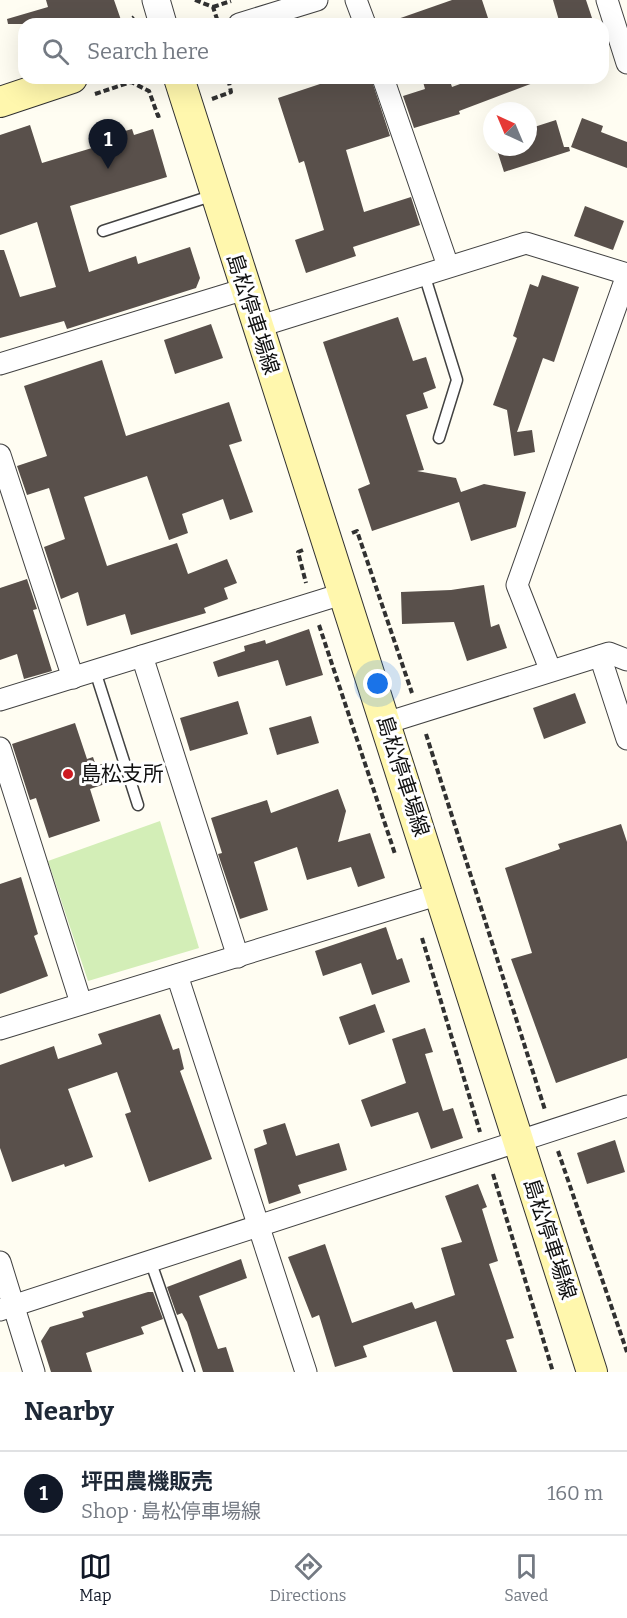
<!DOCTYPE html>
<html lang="en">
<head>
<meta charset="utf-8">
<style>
  :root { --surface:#fff; --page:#f6f6f7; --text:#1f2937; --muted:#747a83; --line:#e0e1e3; --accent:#111827 }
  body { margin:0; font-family:Bitter,"Noto Sans JP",serif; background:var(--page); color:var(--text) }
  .compass { position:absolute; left:483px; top:102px; width:54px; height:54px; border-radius:50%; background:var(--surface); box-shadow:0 6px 24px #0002; rotate:316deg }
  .you { position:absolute; left:378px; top:684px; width:21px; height:21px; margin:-15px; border:4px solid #fff; border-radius:50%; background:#1a73e8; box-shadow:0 0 0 9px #1a73e833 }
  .badge { display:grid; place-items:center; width:39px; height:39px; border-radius:50%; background:var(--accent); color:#fff; font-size:20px; font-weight:700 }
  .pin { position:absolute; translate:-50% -50px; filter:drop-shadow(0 2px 3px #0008) }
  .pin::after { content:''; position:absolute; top:32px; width:21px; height:18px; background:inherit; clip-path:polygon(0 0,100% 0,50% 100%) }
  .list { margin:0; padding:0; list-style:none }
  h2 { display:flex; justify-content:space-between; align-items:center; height:78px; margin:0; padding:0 24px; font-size:26px }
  h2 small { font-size:20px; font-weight:400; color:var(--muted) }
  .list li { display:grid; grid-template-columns:39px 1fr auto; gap:18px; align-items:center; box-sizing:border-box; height:84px; padding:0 24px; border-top:2px solid var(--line) }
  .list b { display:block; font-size:22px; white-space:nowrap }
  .list p { margin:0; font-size:20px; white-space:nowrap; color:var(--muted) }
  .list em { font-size:20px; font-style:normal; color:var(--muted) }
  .icon { flex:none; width:33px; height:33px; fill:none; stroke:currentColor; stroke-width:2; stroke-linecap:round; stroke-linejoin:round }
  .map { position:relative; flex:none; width:627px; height:1372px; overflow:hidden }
  .search { position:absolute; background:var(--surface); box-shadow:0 6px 24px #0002; left:18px; right:18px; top:18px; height:66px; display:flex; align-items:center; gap:15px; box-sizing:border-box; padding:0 21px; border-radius:18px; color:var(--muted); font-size:22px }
  .sheet { height:162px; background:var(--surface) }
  nav { display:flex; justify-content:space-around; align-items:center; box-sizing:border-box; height:84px; border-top:2px solid var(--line); background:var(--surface); font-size:16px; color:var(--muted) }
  nav a { display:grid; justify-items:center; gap:3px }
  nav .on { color:var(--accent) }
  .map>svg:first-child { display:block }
  .green { fill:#d3eeb7 }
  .building { fill:#59504b }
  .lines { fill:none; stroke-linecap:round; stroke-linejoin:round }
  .service-casing { stroke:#424242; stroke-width:13 }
  .minor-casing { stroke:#424242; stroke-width:23 }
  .tertiary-casing { stroke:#424242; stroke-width:29 }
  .secondary-casing { stroke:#313131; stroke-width:32 }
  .path { stroke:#313131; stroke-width:4; stroke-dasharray:6 3; stroke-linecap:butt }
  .service { stroke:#fff; stroke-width:10 }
  .minor { stroke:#fff; stroke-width:21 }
  .tertiary { stroke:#fff; stroke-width:27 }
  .secondary { stroke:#fff7ad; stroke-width:30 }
  .poi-dot { fill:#cd1a20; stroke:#fff; stroke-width:2 }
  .labels { text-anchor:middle; stroke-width:6; stroke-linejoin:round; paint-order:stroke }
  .street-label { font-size:21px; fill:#0f0f0f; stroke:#fff }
  .poi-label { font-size:21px; fill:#0f0f0f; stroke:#fff; text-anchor:start }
</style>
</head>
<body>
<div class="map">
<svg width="627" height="1372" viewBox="0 0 627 1372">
  <rect width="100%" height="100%" fill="#fffdf2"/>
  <!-- green -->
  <path class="green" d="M160,821L199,948L88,981L48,861Z"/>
  <!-- building -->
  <g class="building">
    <path d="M46,0H114L121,20L109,24H8L7,19L48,7Z"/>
    <path d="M452,0H482L490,24H392V21Z"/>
    <path d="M553,0H586L594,24H560Z"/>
    <path d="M338,78H371L390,136L346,150L364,212L411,197L420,225L353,247L356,256L306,273L295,240L324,230L304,161L299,163L278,98Z"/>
    <path d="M422,78H449L452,87L476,78H540L541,80L459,111L460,114L414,128L403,96L425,89Z"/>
    <path d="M582,118L603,126L601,132L627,142V168L571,147Z"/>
    <path d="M556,120L564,147H569L570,151L504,172L496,147H528V129Z"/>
    <path d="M30,125L42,163L112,142L111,135L132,129L134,135L153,129L167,177L70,206L89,272L136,256L138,264L190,247L200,278L196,288L67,329L64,321L0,338V250H4L20,297L56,287L37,222L0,235V135Z"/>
    <path d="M585,206L624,221L613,250L574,236Z"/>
    <path d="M542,275L579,287L554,362L543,358L517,432L532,430L535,452L514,456L507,410L493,405L517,338L513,336L530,284L538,287Z"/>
    <path d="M398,317L413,361L426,357L436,388L423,393L428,408L406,415L424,470L417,471L456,478L461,492L484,484L526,492L516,527L471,541L459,502L372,531L358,489L370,484L323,342Z"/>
    <path d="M211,324L223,358L175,374L164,340Z"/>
    <path d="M102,360L126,436L229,402L242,441L229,445L253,512L230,520L223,499L182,514L188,533L169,540L147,476L84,497L107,566L177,543L188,574L227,559L237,583L224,588L228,599L204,608L206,613L131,635L125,614L87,626L78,592L61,599L44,547L65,539L49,488L27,495L17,466L47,456L24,386Z"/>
    <path d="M27,579L37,609L33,610L52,671L24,679L17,654L0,660V588Z"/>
    <path d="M484,585L491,627L499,624L507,648L467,661L454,622L402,624L401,592L451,590Z"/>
    <path d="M309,629L323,675L286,686L278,660L218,677L213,662L245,651L244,646L265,640L266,644Z"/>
    <path d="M575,693L586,723L544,739L533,708Z"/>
    <path d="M238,701L248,734L190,751L180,718Z"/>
    <path d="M311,716L319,743L277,755L269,728Z"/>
    <path d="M75,723L87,759L93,757L96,766L105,763L111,782L90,789L100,821L49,838L36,798L30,800L12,744Z"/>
    <path d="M338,789L346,811L338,842L370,833L385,878L358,887L351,867L307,880L297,847L254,862L268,910L240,919L218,854L222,853L211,818L267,800L271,813Z"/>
    <path d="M621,824L627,842V1058L556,1083L511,959L532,953L505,868L560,849L558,844Z"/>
    <path d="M21,877L38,934L34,936L48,976L0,994V884Z"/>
    <path d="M386,927L397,960L402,958L410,982L372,995L361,963L323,976L315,951Z"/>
    <path d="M375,1004L385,1032L349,1045L339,1017Z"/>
    <path d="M160,1014L173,1050L179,1048L184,1069L180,1071L212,1159L149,1182L125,1114L131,1112L117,1072L68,1089L93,1157L65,1167L64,1164L12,1182L0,1148V1065L54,1046L58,1059L102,1044L98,1034Z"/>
    <path d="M425,1028L433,1052L425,1054L443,1111L453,1108L463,1138L431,1149L418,1112L371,1127L361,1100L406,1083L392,1039Z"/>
    <path d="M285,1123L296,1156L339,1143L347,1170L298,1185L301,1193L269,1204L254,1149L267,1144L263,1130Z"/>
    <path d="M615,1140L625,1172L587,1184L577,1153Z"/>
    <path d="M478,1184L487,1207L482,1209L498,1261L489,1264L514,1338L506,1340L517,1372H453L436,1321L363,1346L367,1357L335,1367L319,1315L312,1318L288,1257L325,1244L352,1323L412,1302L415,1309L455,1295L441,1248L462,1242L445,1196Z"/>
    <path d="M241,1259L247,1278L199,1296L218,1349L226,1347L234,1372H203L187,1322L182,1313L177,1315L167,1287Z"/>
    <path d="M148,1292H153L163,1319L141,1327L144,1334L86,1353L92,1372H51L41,1341L50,1327L84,1317L82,1312Z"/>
  </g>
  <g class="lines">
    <!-- service casing -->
    <g class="service-casing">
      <g id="service">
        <path d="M103,231L214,195"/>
        <path d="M424,274L457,380L439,438"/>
        <path d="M95,671L138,805"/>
        <path d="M150,1260L189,1372"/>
      </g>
    </g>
    <!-- minor casing -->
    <g class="minor-casing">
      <g id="minor">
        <path d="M356,0L365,24"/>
        <path d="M607,0L627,63"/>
        <path d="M239,24L317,0"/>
        <path d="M383,78L448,266"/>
        <path d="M257,327L526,243L627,274"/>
        <path d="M0,364L245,289"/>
        <path d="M0,455L73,678"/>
        <path d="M142,656L238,957"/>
        <path d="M600,656L627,739"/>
        <path d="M550,669L517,585L627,275"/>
        <path d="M0,700L342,594"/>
        <path d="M386,723L609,653L627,660"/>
        <path d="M0,748L81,1003"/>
        <path d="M177,975L306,1372"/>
        <path d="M0,1029L440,894"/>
        <path d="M0,1262L34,1372"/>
        <path d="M0,1310L627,1106"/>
      </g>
    </g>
    <!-- tertiary casing -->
    <g class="tertiary-casing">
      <path id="tertiary" d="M156,0L163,24"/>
    </g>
    <!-- secondary casing -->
    <g class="secondary-casing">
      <g id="secondary">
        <path d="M179,78L592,1372"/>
        <path d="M0,102L72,78"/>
      </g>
    </g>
    <!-- path -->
    <g class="path">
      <path d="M195,0L213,7L217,19"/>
      <path d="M213,7L231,1"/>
      <path d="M126,24L134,17"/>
      <path d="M117,78L120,86"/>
      <path d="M95,94L131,82L149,91L158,116L162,115"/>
      <path d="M212,99L231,92L228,78"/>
      <path d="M352,533L357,531L412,693"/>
      <path d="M303,550L298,552L306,583"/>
      <path d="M319,625L395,854"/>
      <path d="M426,734L545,1110"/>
      <path d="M422,938L480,1132"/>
      <path d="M558,1151L627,1352"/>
      <path d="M493,1174L553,1372"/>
    </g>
    <!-- service -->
    <use href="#service" class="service"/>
    <!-- minor -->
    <use href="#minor" class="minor"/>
    <!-- tertiary -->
    <use href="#tertiary" class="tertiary"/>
    <!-- secondary -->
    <use href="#secondary" class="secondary"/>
  </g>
  <!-- markers -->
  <circle class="poi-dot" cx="68" cy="774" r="6"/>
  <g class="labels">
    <!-- street labels -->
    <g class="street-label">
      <text transform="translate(253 314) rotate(72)" y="7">島松停車場線</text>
      <text transform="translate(403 776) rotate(72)" y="7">島松停車場線</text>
      <text transform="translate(550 1239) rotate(72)" y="7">島松停車場線</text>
    </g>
    <!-- poi labels -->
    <g class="poi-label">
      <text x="80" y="781">島松支所</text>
    </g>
  </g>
</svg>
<svg class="compass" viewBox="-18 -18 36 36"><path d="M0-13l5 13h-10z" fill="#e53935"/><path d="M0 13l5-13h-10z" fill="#747a83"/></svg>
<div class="you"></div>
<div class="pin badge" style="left:108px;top:169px">1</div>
<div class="search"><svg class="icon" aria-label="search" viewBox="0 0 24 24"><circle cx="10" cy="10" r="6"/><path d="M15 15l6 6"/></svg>Search here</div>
</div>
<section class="sheet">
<h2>Nearby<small></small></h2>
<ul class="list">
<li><span class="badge">1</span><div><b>坪田農機販売</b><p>Shop · 島松停車場線</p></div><em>160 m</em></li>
</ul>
</section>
<nav>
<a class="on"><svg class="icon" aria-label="map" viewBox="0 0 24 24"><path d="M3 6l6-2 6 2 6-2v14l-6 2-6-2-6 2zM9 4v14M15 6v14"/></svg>Map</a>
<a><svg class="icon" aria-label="directions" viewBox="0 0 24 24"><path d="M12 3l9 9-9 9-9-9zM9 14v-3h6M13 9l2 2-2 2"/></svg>Directions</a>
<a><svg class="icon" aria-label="saved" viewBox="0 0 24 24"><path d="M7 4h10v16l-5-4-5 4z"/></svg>Saved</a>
</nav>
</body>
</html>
